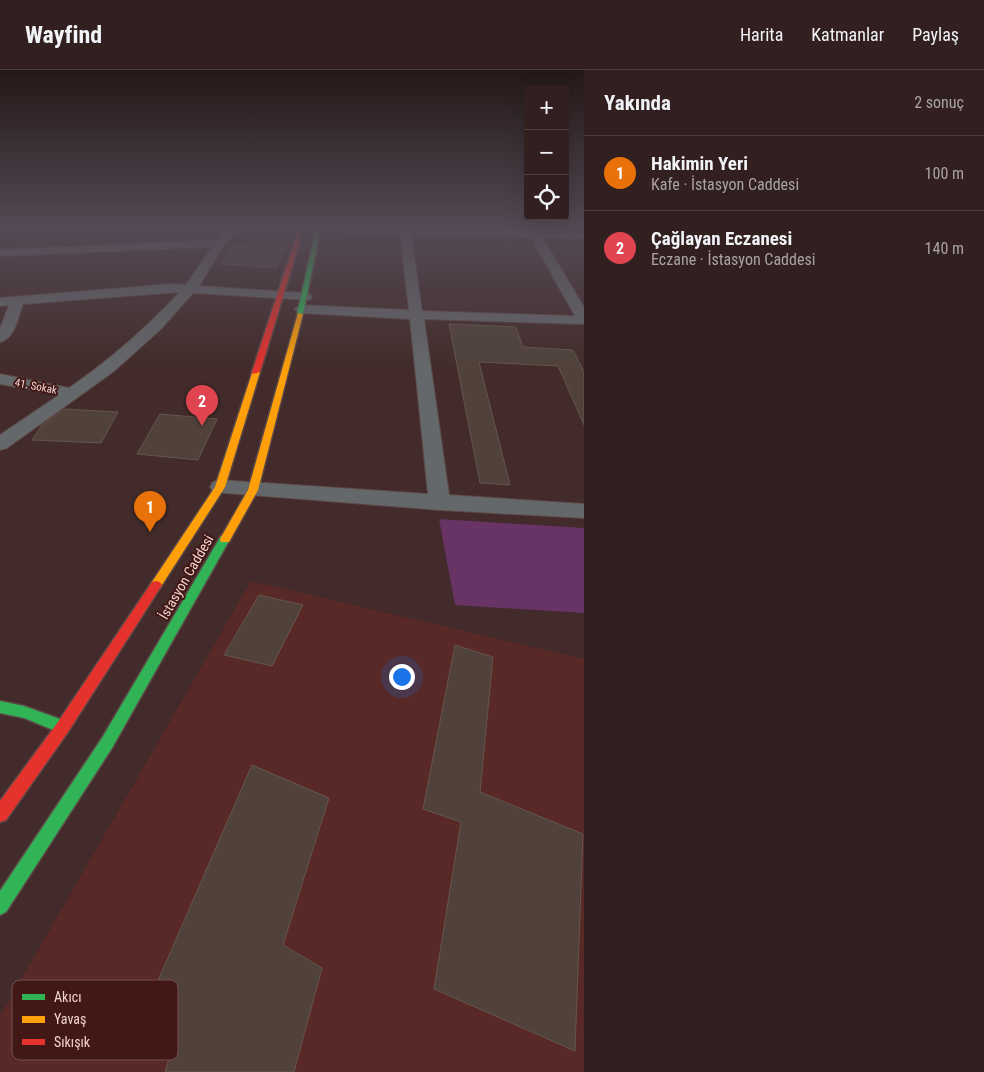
<!DOCTYPE html>
<html lang="tr">
<head>
<meta charset="utf-8">
<style>
  :root { --surface:#322020; --page:#3a2829; --text:#f1f3f6; --muted:#a8a3a5; --line:#4d3e3e; --accent:#0b8043 }
  body { margin:0; font-family:"Roboto Condensed",sans-serif; background:var(--page); color:var(--text) }
  .controls { position:absolute; right:15px; top:15px; display:grid; overflow:hidden; border-radius:5px; box-shadow:0 5px 20px #0002 }
  .controls button { width:45px; height:45px; display:grid; place-items:center; padding:0; border:0; border-bottom:1px solid var(--line); background:var(--surface); color:var(--text); font:25px sans-serif }
  .you { position:absolute; left:401px; top:606px; width:18px; height:18px; margin:-12px; border:4px solid #fff; border-radius:50%; background:#1a73e8; box-shadow:0 0 0 8px #1a73e833 }
  .badge { display:grid; place-items:center; width:32px; height:32px; border-radius:50%; background:var(--accent); color:#fff; font-size:16px; font-weight:700 }
  .pin { position:absolute; translate:-50% -41px; filter:drop-shadow(0 1px 2px #0008) }
  .pin::after { content:''; position:absolute; top:26px; width:18px; height:15px; background:inherit; clip-path:polygon(0 0,100% 0,50% 100%) }
  .list { margin:0; padding:0; list-style:none }
  h2 { display:flex; justify-content:space-between; align-items:center; height:65px; margin:0; padding:0 20px; font-size:21px }
  h2 small { font-size:16px; font-weight:400; color:var(--muted) }
  .list li { display:grid; grid-template-columns:32px 1fr auto; gap:15px; align-items:center; box-sizing:border-box; height:75px; padding:0 20px; border-top:1px solid var(--line) }
  .list b { display:block; font-size:19px; white-space:nowrap }
  .list p { margin:0; font-size:16px; white-space:nowrap; color:var(--muted) }
  .list em { font-size:16px; font-style:normal; color:var(--muted) }
  .icon { flex:none; width:28px; height:28px; fill:none; stroke:currentColor; stroke-width:2; stroke-linecap:round; stroke-linejoin:round }
  .map { position:relative; flex:none; width:584px; height:1002px; overflow:hidden }
  header { display:flex; align-items:center; gap:30px; box-sizing:border-box; height:70px; padding:0 25px; background:var(--surface); border-bottom:1px solid var(--line) }
  header strong { font-size:24px }
  nav { display:flex; gap:28px; margin-inline-start:auto; font-size:18px }
  main { display:flex }
  aside { flex:1; background:var(--surface) }
  .map>svg:first-child { display:block }
  .built { fill:#582926 }
  .green { fill:#673465 }
  .building { fill:#50423a; stroke:#65564d }
  .lines { fill:none; stroke-linecap:round; stroke-linejoin:round }
  .street-casing { stroke:#5c4846; stroke-width:2 }
  .fast-casing { stroke:#5c4846; stroke-width:3 }
  .slow-casing { stroke:#5c4846; stroke-width:3 }
  .jam-casing { stroke:#5c4846; stroke-width:3 }
  .street { fill:#65686a; fill-rule:evenodd }
  .fast { fill:#30b455; fill-rule:evenodd }
  .slow { fill:#ff9f0a; fill-rule:evenodd }
  .jam { fill:#e5322d; fill-rule:evenodd }
  .labels { text-anchor:middle; stroke-width:4; stroke-linejoin:round; paint-order:stroke }
  .far-street-label { font-size:11px; fill:#f0d4d0; stroke:#411815 }
  .street-label { font-size:14px; fill:#f0d4d0; stroke:#411815 }
  .key { fill:#411815; stroke:#76504d; stroke-width:1 }
  .key-label { font-size:14px; fill:#f0d4d0 }
</style>
</head>
<body>
<header>
<strong>Wayfind</strong>
<nav><a>Harita</a><a>Katmanlar</a><a>Paylaş</a></nav>
</header>
<main>
<div class="map">
<svg width="584" height="1002" viewBox="0 0 584 1002">
  <rect width="100%" height="100%" fill="#422b2a"/>
  <!-- built -->
  <path class="built" d="M251,511L584,589V1002H0V946Z"/>
  <!-- green -->
  <path class="green" d="M439,449L584,458V543L455,535Z"/>
  <!-- building -->
  <g class="building">
    <path d="M233,176L285,178L276,198L221,194Z"/>
    <path d="M449,254L516,257L523,277L573,280L584,302V355L558,296L479,292L510,415L480,413Z"/>
    <path d="M64,339L118,342L101,373L32,370L42,355Z"/>
    <path d="M160,344L217,349L198,390L137,384Z"/>
    <path d="M259,525L303,535L272,596L224,585Z"/>
    <path d="M455,575L493,587L480,722L583,764L575,981L434,919L461,752L423,739Z"/>
    <path d="M252,695L329,728L283,875L322,898L294,1002H165L177,961L140,952Z"/>
  </g>
  <g class="lines">
    <!-- street casing -->
    <g class="street-casing">
      <g id="street">
        <path d="M228,158H239L224,175L199,216L305,223L310,224L312,227L310,230L193,223L161,259L113,302L7,378L0,380V365L59,325L0,314V304L69,318C110,290 146,258 180,222L23,234C18,247 15,269 0,272V258L9,235L0,236V228L172,214L186,215L212,177L0,186V180L217,170Z"/>
        <path d="M311,158H449L584,162V168L542,167L584,237V254L424,249L449,425L584,434V448L440,440L213,422L210,417L213,412L220,410L428,424L410,249L301,243L294,239L301,235L409,240L400,163L316,161ZM411,164L531,167L575,246L422,241Z"/>
      </g>
    </g>
    <!-- fast casing -->
    <g class="fast-casing">
      <g id="fast">
        <path d="M316,158H321L303,244L300,246L297,244Z"/>
        <path d="M225,465L230,469L112,678L6,842L0,845V821L102,668L221,466Z"/>
        <path d="M0,631L24,636L68,652L70,657L68,662L63,664L24,648L0,643Z"/>
      </g>
    </g>
    <!-- slow casing -->
    <g class="slow-casing">
      <g id="slow">
        <path d="M298,243L303,244L258,420L229,472H221L220,469L248,420Z"/>
        <path d="M253,300L260,302L225,417L160,518H152L150,515L152,512L215,417Z"/>
      </g>
    </g>
    <!-- jam casing -->
    <g class="jam-casing">
      <g id="jam">
        <path d="M299,158H304L260,302L253,304L252,302Z"/>
        <path d="M156,511L160,512L162,515L160,518L68,662L6,750L0,752V731L58,652L152,512Z"/>
      </g>
    </g>
    <!-- street -->
    <use href="#street" class="street"/>
    <!-- fast -->
    <use href="#fast" class="fast"/>
    <!-- slow -->
    <use href="#slow" class="slow"/>
    <!-- jam -->
    <use href="#jam" class="jam"/>
  </g>
  <!-- sky -->
  <linearGradient id="sky" x2="0" y2="1"><stop stop-color="#241817"/><stop offset="0.53" stop-color="#544a55"/><stop offset="1" stop-color="#544a55" stop-opacity="0"/></linearGradient>
  <rect width="584" height="299" fill="url(#sky)"/>
  <g class="labels">
    <!-- far-street labels -->
    <g class="far-street-label">
      <text transform="translate(36 316) rotate(11)" y="4">41. Sokak</text>
    </g>
    <!-- street labels -->
    <g class="street-label">
      <text transform="translate(186 507) rotate(-60)" y="5">İstasyon Caddesi</text>
    </g>
  </g>
  <!-- legend -->
  <rect x="12" y="910" width="166" height="80" rx="8" class="key"/>
  <rect x="22" y="924" width="23" height="6" fill="#30b455"/>
  <rect x="22" y="946" width="23" height="7" fill="#ff9f0a"/>
  <rect x="22" y="969" width="23" height="6" fill="#e5322d"/>
  <g class="key-label">
    <text x="54" y="932">Akıcı</text>
    <text x="54" y="954">Yavaş</text>
    <text x="54" y="977">Sıkışık</text>
  </g>
</svg>
<div class="controls">
<button>+</button>
<button>−</button>
<button><svg class="icon" aria-label="locate" viewBox="0 0 24 24"><circle cx="12" cy="12" r="6"/><path d="M12 2v4M12 18v4M2 12h4M18 12h4"/></svg></button>
</div>
<div class="you"></div>
<div class="pin badge" style="left:150px;top:462px;background:#e8710a">1</div>
<div class="pin badge" style="left:202px;top:356px;background:#e0444e">2</div>
</div>
<aside>
<h2>Yakında<small>2 sonuç</small></h2>
<ul class="list">
<li><span class="badge" style="background:#e8710a">1</span><div><b>Hakimin Yeri</b><p>Kafe · İstasyon Caddesi</p></div><em>100 m</em></li>
<li><span class="badge" style="background:#e0444e">2</span><div><b>Çağlayan Eczanesi</b><p>Eczane · İstasyon Caddesi</p></div><em>140 m</em></li>
</ul>
</aside>
</main>
</body>
</html>
